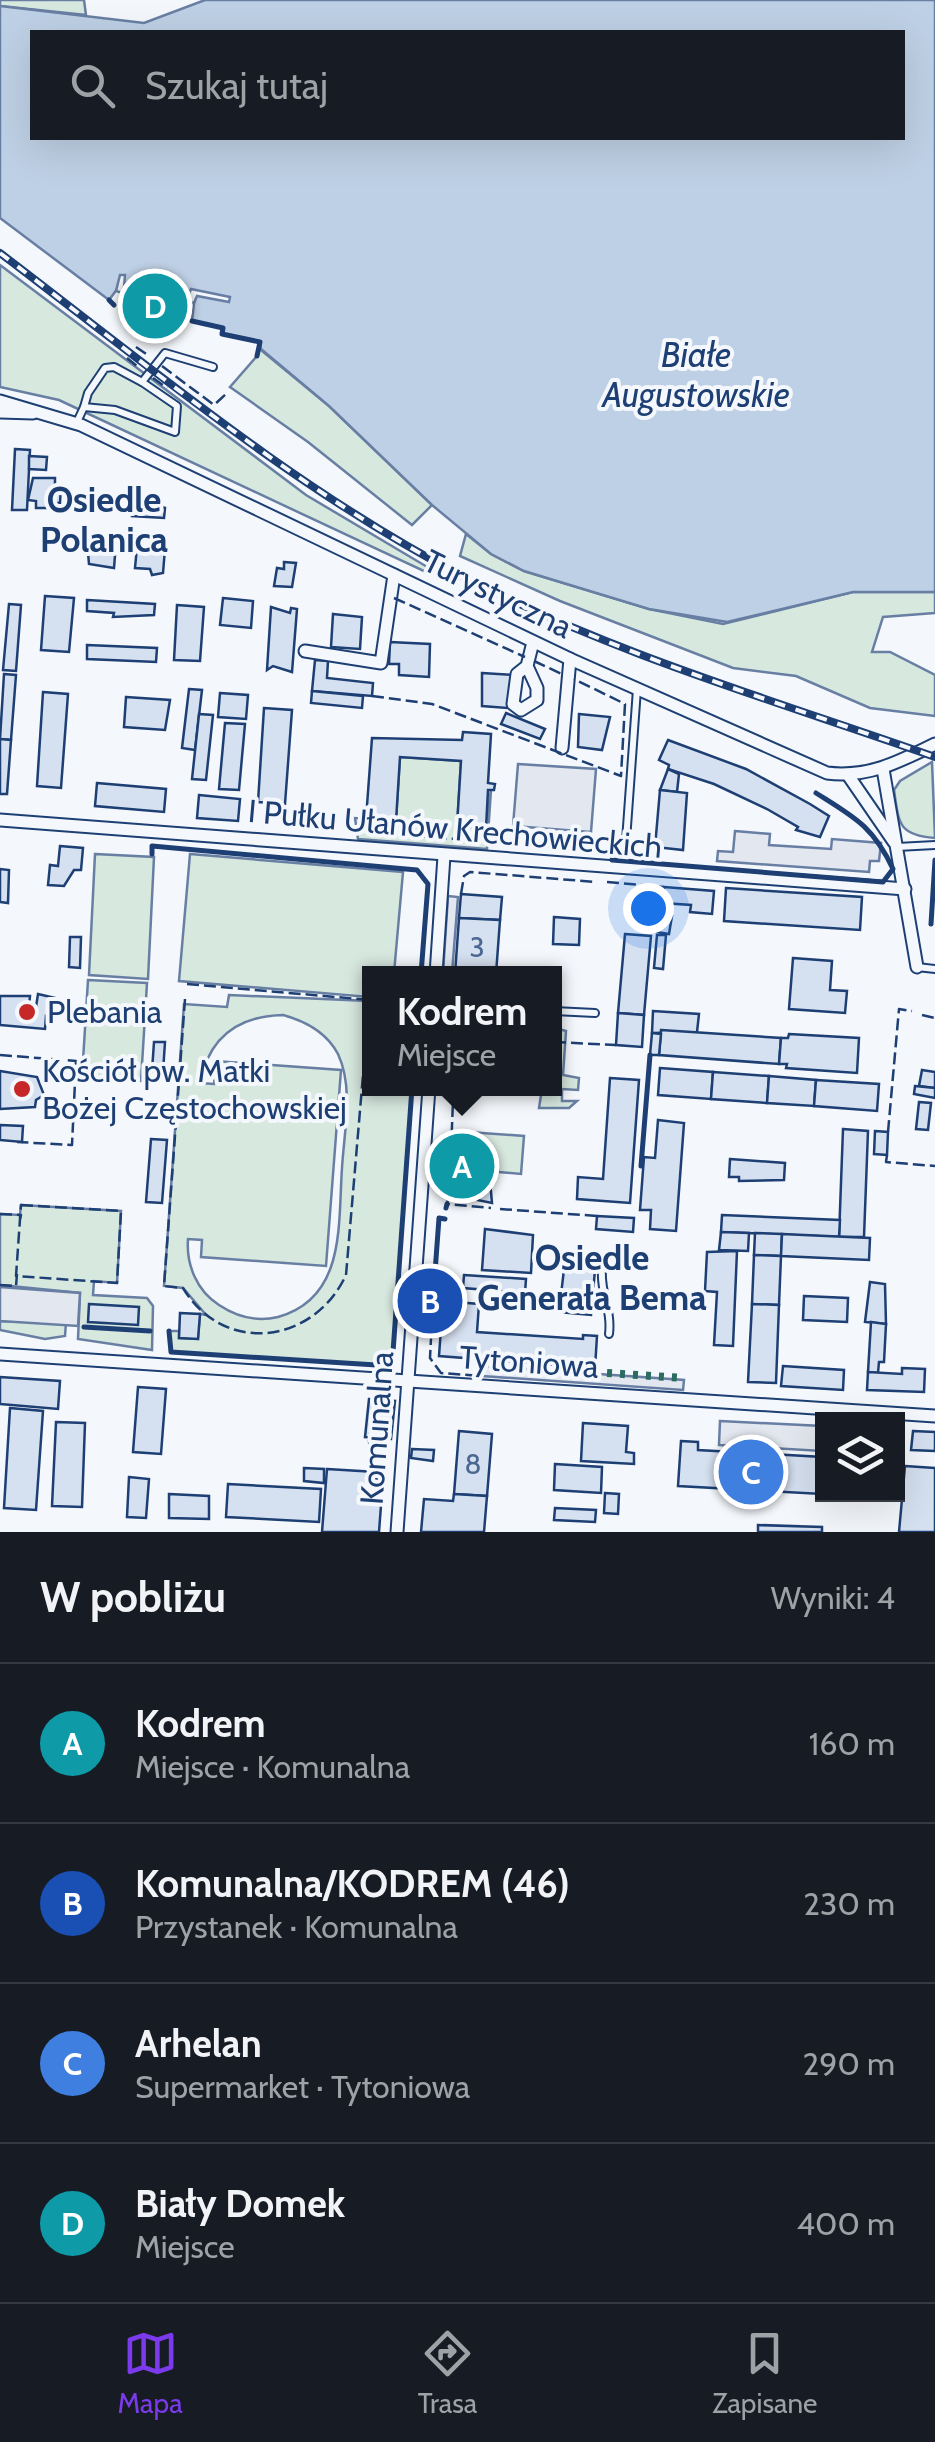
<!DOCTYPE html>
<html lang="pl">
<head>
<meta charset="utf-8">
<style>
  :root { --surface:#171b24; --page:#242831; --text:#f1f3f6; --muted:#9ea1a6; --line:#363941; --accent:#7c3aed }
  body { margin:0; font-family:Cabin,sans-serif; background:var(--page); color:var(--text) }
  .controls { position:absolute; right:30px; bottom:30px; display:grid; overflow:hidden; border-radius:0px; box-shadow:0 10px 40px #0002 }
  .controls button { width:90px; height:90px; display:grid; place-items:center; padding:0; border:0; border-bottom:2px solid var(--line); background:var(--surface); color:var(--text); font:50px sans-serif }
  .you { position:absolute; left:648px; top:908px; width:35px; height:35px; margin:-25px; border:8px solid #fff; border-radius:50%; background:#1a73e8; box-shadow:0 0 0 15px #1a73e833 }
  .badge { display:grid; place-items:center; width:65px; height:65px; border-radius:50%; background:var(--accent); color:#fff; font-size:32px; font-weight:700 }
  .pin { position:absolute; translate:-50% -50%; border:5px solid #fff; box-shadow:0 2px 10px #0006 }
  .popup { position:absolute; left:362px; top:966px; width:200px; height:130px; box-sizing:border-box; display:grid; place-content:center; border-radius:0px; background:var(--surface); filter:drop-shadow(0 2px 8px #0005); font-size:32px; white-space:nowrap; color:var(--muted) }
  .popup b { font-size:38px; color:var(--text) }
  .popup::after { content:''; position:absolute; left:50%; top:100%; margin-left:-20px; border:20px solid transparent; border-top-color:var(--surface) }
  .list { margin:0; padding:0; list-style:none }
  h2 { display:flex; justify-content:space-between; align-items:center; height:130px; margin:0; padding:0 40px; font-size:42px }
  h2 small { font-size:32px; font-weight:400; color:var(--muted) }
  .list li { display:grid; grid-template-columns:65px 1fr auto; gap:30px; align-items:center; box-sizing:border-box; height:160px; padding:0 40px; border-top:2px solid var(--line) }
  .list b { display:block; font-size:38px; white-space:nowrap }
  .list p { margin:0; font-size:32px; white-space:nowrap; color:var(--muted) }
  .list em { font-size:32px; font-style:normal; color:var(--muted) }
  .icon { flex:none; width:55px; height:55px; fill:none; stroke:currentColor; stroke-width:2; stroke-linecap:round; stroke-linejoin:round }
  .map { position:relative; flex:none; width:935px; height:1532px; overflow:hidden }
  .search { position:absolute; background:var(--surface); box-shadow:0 10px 40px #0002; left:30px; right:30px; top:30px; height:110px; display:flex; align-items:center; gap:25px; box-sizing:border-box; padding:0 35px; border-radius:0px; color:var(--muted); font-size:38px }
  .sheet { height:770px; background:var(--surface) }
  nav { display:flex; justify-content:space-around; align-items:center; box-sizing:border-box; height:140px; border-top:2px solid var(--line); background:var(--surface); font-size:28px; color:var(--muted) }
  nav a { display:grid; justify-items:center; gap:5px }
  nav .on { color:var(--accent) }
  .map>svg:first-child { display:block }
  .green { fill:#d7e8df; stroke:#687fa3; stroke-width:2.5; fill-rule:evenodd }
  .parking { fill:#e3e8f0; stroke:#687fa3; stroke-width:2.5 }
  .water { fill:#bed0e5; stroke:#687fa3; stroke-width:2.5; fill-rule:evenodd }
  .pier { fill:#f4f7fb; stroke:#687fa3; stroke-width:2.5 }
  .building { fill:#d5e0f0; stroke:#1d3f73; stroke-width:2.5 }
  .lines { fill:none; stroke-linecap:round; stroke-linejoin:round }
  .lane-casing { stroke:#1d3f73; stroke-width:10 }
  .street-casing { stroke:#1d3f73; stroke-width:15 }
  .lane { stroke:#f4f7fb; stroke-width:6 }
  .street { stroke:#f4f7fb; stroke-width:11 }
  .rail-casing { stroke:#1d3f73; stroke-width:8 }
  .rail { stroke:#f4f7fb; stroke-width:4; stroke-dasharray:11; stroke-linecap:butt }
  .hedge { stroke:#2c6c60; stroke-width:8; stroke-dasharray:5 8; stroke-linecap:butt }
  .fence { stroke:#1d3f73; stroke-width:2.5; stroke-dasharray:12 5; stroke-linecap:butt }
  .wall { stroke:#1d3f73; stroke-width:5 }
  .poi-dot { fill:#c62828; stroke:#f4f7fb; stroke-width:4 }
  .labels { text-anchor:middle; stroke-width:8; stroke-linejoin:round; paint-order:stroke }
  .number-label { font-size:28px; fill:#4b6792 }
  .street-label { font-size:32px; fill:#1d3f73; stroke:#f4f7fb }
  .poi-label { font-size:32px; fill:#1d3f73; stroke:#f4f7fb; text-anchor:start }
  .water-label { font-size:35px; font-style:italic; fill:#1d3f73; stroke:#f4f7fb }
  .neighbourhood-label { font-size:35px; font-weight:bold; fill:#1d3f73; stroke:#f4f7fb }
</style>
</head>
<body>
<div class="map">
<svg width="935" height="1532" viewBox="0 0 935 1532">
  <rect width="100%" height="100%" fill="#f4f7fb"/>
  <!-- green -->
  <g class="green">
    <path d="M0,0H84L86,15L0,6Z"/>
    <path d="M0,265L306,495L429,568L428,573L59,400L0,387Z"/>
    <path d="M260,342L261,350L329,406L432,505L412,525L308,442L230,387L257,356Z"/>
    <path d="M466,534L491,554L524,571L649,609L723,624L853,592H935V613L883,617L872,652H890L935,675V716L870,708L796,676L733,668L560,601L460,556Z"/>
    <path d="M400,757L461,761L457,826L485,828L491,790L487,849L358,839L355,818L396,821Z"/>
    <path d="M932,762L935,838C898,835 899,824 894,790L900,781Z"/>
    <path d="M95,854L154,857L148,979L89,975Z"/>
    <path d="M190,854L403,872L394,973L370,974L369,997L179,981Z"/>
    <path d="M88,980L147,983L141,1081L82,1077Z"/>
    <path d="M229,995L369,1001L370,1088L412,1089L392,1366L171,1352L169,1331H179V1338L198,1339L200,1314L206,1315L183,1288L164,1286L184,1004L227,1007ZM283,1015C305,1021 327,1033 338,1054C354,1088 344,1132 342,1168C338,1225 346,1298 278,1317C257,1322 237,1317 219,1305C197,1291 186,1265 188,1239L202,1240L201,1257L326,1266L341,1070L216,1061L214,1084L200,1083C209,1037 238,1016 283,1015Z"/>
    <path d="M555,1028L566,1031L563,1075L579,1078L578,1090L562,1089V1101H577L569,1108H539L542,1089L554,1088Z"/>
    <path d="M468,1132L524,1136L521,1174L499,1172Z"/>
    <path d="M21,1205L121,1211L117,1283L94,1281L93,1295L147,1298L153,1306L152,1350L78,1339L80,1293L0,1285V1214L20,1215Z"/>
    <path d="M0,1321L66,1322L65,1336L45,1339L0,1330Z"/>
  </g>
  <!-- parking -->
  <g class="parking">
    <path d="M518,764L596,769L591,832L513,826Z"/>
    <path d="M735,831L770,834L769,845L831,849L832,839L881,843L879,861H870L869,872L717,861L718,851L733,852Z"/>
    <path d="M448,896L458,897L452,973H443Z"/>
    <path d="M0,1287L80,1293L78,1326L0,1321Z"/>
    <path d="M483,1366L684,1380L683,1390L482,1376Z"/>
    <path d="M720,1421L822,1426V1451L719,1445Z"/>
  </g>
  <!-- water -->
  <path class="water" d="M205,0H935V592H853L727,622L649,609L524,571L491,554L432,505L329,406L261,349L259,342L222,334V328L192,321L194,303L118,288L109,300L0,218V6L144,23ZM32,32H902V138H32Z"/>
  <!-- pier -->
  <path class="pier" d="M120,275H125L124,288L132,289L134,280V289L140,290L144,282L142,291L151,293L153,284L152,293L162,295L167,280L172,282L171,293L188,296L191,289L230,297L229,302L197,296L194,303L167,298L166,303L132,296L116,291Z"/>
  <!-- building -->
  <g class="building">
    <path d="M132,296L181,303L178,319L129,309Z"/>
    <path d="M15,449L30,450L27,510H12Z"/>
    <path d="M29,456L47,457L46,470L29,469Z"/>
    <path d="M33,478H55V485H61L60,503H54V508H36V501L28,500Z"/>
    <path d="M133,498L165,508L164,518L132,516Z"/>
    <path d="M102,538L116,543L114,568L89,564L87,541Z"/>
    <path d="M137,547L165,549L163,573L152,575L150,569L135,568Z"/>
    <path d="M284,562L296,563L292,587L274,586L277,568L284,569Z"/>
    <path d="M45,596L74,598L69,652L41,650Z"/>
    <path d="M223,598L253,601L251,628L220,625Z"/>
    <path d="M87,600L155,604L154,615L113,617L114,613L87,611Z"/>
    <path d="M9,604L21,605L16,671L3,670Z"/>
    <path d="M177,605L204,607L200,661L174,660Z"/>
    <path d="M271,607L290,613L291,608L297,609L292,672L273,666L267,670Z"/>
    <path d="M333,614L362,617L360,649L331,647Z"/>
    <path d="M390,642L430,644L429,677L399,675V664H389Z"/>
    <path d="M87,645L157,648L156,662L87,659Z"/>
    <path d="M315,660L328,661L327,678L373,683L372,696L312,691Z"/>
    <path d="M482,673L512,675L507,708L482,706Z"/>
    <path d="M4,674L16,675L11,740L0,739Z"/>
    <path d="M189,689L202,690L195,750L182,748Z"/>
    <path d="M312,691L363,696L362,708L311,703Z"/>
    <path d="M43,692L68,694L61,788L37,786Z"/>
    <path d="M220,693L248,695L246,719L218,717Z"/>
    <path d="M126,697L170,700L165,730L124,727Z"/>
    <path d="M264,708L292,710L285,804L258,802Z"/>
    <path d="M506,713L545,729L540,739L501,724Z"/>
    <path d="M199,714L213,715L206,780L192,779Z"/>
    <path d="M579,714L610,717L602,750L578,747Z"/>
    <path d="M225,723L245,724L239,790L219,789Z"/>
    <path d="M463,732L491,734L488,783L495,784L494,790H488L486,828L457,826L461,761L400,757L396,821L366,819L372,738L462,740Z"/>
    <path d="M0,739L11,740L7,794H0Z"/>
    <path d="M668,740L746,769L810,804L829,816L820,837L796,830L798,827L767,809L714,784L668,769L669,765L659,760Z"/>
    <path d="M668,769L679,774L677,792L660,790Z"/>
    <path d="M97,783L166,789L164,812L95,806Z"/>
    <path d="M660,790L687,793L683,850L655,847Z"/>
    <path d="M199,795L240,799L238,821L197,818Z"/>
    <path d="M60,846L83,848L81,870H74L64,886L48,885L50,865L58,866Z"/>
    <path d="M0,869L9,870L8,903L0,902Z"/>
    <path d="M664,887L714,891L712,914L690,912L691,905L663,903Z"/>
    <path d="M726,888L862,897L860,930L724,921Z"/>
    <path d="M461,894L502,897L500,920L459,918Z"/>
    <path d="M659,914L672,916L669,934L656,932Z"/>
    <path d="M554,917L580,919L579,945L553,944Z"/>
    <path d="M459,918L500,920L496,974H455Z"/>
    <path d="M625,934L651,936L644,1015L618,1013Z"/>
    <path d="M657,935H666L663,969L654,968Z"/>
    <path d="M70,937H81L80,968L69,967Z"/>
    <path d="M793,958L832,961L830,990L847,991L845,1013L789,1009Z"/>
    <path d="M38,994L55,998L53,1017L46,1016L45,1029L0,1025V996H30L29,1007H36Z"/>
    <path d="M653,1011L699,1014L697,1032L652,1033Z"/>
    <path d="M618,1013L644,1015L642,1047L616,1045Z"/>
    <path d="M661,1030L781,1038L779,1064L659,1055Z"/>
    <path d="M652,1033L661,1034L659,1055H650Z"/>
    <path d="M789,1034L859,1038L857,1073L786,1068L787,1064H779L781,1038H788Z"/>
    <path d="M154,1042H165L163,1072L152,1071Z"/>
    <path d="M660,1068L713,1072L711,1099L658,1095Z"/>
    <path d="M922,1070L935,1072V1088L919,1086Z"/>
    <path d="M0,1071L37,1077L44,1095L36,1100L35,1107L0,1109Z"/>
    <path d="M713,1072L769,1076L767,1103L711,1099Z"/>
    <path d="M769,1076L816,1080L814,1106L767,1103Z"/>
    <path d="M610,1078L639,1080L630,1203L577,1199L578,1177L603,1179Z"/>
    <path d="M816,1080L879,1084L877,1111L814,1106Z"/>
    <path d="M915,1086L935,1088V1098L914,1094Z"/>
    <path d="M919,1102L931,1103L928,1130L916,1129Z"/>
    <path d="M658,1120L684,1123L676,1231L650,1229L651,1210H640L644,1157L655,1158Z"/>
    <path d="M0,1125L23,1126L22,1142L0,1140Z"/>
    <path d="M843,1129L868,1131L864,1237H839Z"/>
    <path d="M875,1131L888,1132L887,1155L874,1154Z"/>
    <path d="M151,1139L167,1140L162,1203L146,1202Z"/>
    <path d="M454,1143L473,1145L471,1179L490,1181L492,1203L448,1194Z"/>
    <path d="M730,1159L785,1163L784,1180L739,1181V1177H729Z"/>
    <path d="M722,1215L840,1220L839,1237L721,1232Z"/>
    <path d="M597,1216L634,1218L633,1232L596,1229Z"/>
    <path d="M485,1229L533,1235L531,1273L482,1270Z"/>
    <path d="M721,1232L749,1233L748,1251L719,1250Z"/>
    <path d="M755,1233L782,1234L781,1256L754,1255Z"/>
    <path d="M782,1234L870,1238L869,1260L781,1256Z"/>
    <path d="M737,1251L733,1346L714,1345L717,1292L705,1291L707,1252Z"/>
    <path d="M566,1252L586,1253L588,1269L595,1270L591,1315L559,1312Z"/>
    <path d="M754,1255L781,1256L779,1305L752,1304Z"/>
    <path d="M464,1275L526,1279L525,1293L463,1288Z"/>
    <path d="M870,1282L885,1284L886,1324L865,1322Z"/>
    <path d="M804,1296L848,1298L847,1322L803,1320Z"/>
    <path d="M443,1301L479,1304L477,1332L583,1339V1335L597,1336L595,1368L439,1356Z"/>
    <path d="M89,1304L139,1307L138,1325L88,1322Z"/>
    <path d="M752,1304L779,1305L776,1383L748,1382Z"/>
    <path d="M180,1313L200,1314L198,1339L179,1338Z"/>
    <path d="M871,1322L886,1324L884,1362H879L878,1373L868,1372Z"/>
    <path d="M783,1366L844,1370L843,1390L781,1386Z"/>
    <path d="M902,1368L925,1369L924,1392L867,1390L868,1372L902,1374Z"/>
    <path d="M0,1377L60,1381L58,1409L0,1404Z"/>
    <path d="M138,1387L166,1389L161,1454L133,1452Z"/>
    <path d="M369,1399L395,1401L391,1439L365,1437Z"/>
    <path d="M10,1408L43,1411L36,1510L4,1508Z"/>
    <path d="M56,1422L85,1423L82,1507L52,1506Z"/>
    <path d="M583,1423L628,1426L626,1452L634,1453V1464L581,1461Z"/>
    <path d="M459,1431L492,1434L487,1496L454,1494Z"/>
    <path d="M913,1431L935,1432V1451L911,1450Z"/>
    <path d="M369,1441L386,1442L384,1465L371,1464Z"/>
    <path d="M681,1441L698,1442V1450L822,1457V1494L678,1486Z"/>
    <path d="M412,1449L434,1450L433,1461L411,1458Z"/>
    <path d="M555,1464L602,1467L601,1493L554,1490Z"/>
    <path d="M905,1466L935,1468V1532H899Z"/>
    <path d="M304,1468L324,1469V1483L304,1481Z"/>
    <path d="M327,1469L376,1472L375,1479H383L379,1532H322Z"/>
    <path d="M129,1477L149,1479L146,1518L127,1517Z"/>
    <path d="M228,1484L321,1489L319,1522L226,1517Z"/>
    <path d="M605,1493L619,1494L618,1514L604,1513Z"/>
    <path d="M169,1494L209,1496V1519L169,1518Z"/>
    <path d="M454,1494L487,1496L484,1532H421L424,1499L453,1501Z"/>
    <path d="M555,1508L596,1510L595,1522L554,1520Z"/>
    <path d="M758,1525L822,1527V1532H758Z"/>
  </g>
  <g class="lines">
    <!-- lane casing -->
    <g class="lane-casing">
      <g id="lane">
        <path d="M84,407L88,393L105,368L114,367L142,382"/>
        <path d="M77,422L84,407L115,410L175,432L177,406L142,382L165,353L213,367"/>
        <path d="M897,847L935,845"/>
        <path d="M624,868L637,689"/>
        <path d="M917,967L935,969"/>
        <path d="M554,1011L595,1013"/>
        <path d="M602,1269C600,1294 612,1309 609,1334"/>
      </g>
    </g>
    <!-- street casing -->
    <g class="street-casing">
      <g id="street">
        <path d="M0,401L81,425L570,659L827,773C868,778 899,762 935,744"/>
        <path d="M0,412L33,413"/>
        <path d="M305,651L381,663L394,575"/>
        <path d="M527,666L537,688V700L521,710L513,704L517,674L527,666L533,642"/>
        <path d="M562,748L570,659"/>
        <path d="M883,769L917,967"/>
        <path d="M848,775L894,842"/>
        <path d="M0,820L905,889"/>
        <path d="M436,974L444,856"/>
        <path d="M0,1354L935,1416"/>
        <path d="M397,1532L429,1088"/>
      </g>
    </g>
    <!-- lane -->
    <use href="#lane" class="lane"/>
    <!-- street -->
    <use href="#street" class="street"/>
    <!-- rail casing -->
    <g class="rail-casing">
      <path id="rail" d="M0,253C149,366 294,488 460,575C610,653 776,701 935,757"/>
    </g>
    <!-- rail -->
    <use href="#rail" class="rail"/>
    <!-- hedge -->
    <path class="hedge" d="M607,1373L683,1378"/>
    <!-- fence -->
    <g class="fence">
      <path d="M136,347L149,356"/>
      <path d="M127,358L137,366"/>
      <path d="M162,366L214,405L227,393"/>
      <path d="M153,378L167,388"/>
      <path d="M394,598L525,657"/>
      <path d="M534,661L564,675"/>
      <path d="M372,696L432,704L621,776L625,704L574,679"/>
      <path d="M367,832L478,841"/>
      <path d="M505,843L613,852"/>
      <path d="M607,882L664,887"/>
      <path d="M461,894L464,876L470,872L596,882"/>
      <path d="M187,984L370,1000"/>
      <path d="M185,999L164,1286L183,1288C224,1356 314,1344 346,1275L367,1028"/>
      <path d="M922,1015L935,1018"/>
      <path d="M554,1042L616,1045"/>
      <path d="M0,1055L76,1061L72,1145L17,1142"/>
      <path d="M445,1088L453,1091"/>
      <path d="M888,1132L899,1009L912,1011"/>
      <path d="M451,1151L453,1101"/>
      <path d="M887,1155L886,1162L935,1166"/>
      <path d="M449,1195L447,1204L491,1208"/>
      <path d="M21,1205L121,1211L117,1283L16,1276Z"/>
      <path d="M500,1209L597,1216"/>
      <path d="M0,1214L21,1215L20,1219"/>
      <path d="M0,1285L16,1286L17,1274"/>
      <path d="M433,1299L430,1358L441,1373L482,1376"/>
    </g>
    <!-- wall -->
    <g class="wall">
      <path d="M109,300L114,305"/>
      <path d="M192,321L223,328L222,334L260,342L257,356"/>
      <path d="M615,840L612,860L883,882L893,869C873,826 854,817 816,793"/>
      <path d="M152,854V846L417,870L428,884L421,974"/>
      <path d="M931,924L935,860"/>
      <path d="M641,1166L650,1055"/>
      <path d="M446,1208L447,1204"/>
      <path d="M434,1286L439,1218L445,1219"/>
      <path d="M84,1327L150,1331"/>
      <path d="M169,1331L171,1352L392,1366L412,1088"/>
    </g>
  </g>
  <!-- markers -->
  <g class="poi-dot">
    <circle cx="27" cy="1012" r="10"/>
    <circle cx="22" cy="1089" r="10"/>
  </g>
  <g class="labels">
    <!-- number labels -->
    <g class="number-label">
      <text x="477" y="957">3</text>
      <text x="473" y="1474">8</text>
    </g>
    <!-- street labels -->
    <g class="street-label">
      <text transform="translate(498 594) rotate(26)" y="11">Turystyczna</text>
      <text transform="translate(455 829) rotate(5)" y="11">I Pułku Ułanów Krechowieckich</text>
      <text transform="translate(529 1362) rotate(4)" y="11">Tytoniowa</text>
      <text transform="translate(377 1428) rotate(-86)" y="11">Komunalna</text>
    </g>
    <!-- poi labels -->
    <g class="poi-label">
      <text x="47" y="1023">Plebania</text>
      <text x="42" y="1082">Kościół pw. Matki<tspan x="42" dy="37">Bożej Częstochowskiej</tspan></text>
    </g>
    <!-- water labels -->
    <g class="water-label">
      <text x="696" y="367">Białe<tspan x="696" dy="40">Augustowskie</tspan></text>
    </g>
    <!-- neighbourhood labels -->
    <g class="neighbourhood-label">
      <text x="104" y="512">Osiedle<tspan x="104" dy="40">Polanica</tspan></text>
      <text x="592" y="1270">Osiedle<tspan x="592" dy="40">Generała Bema</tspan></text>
    </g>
  </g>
</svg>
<div class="controls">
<button><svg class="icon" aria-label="layers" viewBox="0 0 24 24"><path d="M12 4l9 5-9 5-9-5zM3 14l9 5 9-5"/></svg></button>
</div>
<div class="you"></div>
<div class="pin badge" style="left:462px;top:1166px;background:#0f9aa8">A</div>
<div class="popup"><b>Kodrem</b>Miejsce</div>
<div class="pin badge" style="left:430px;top:1301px;background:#1a4fb4">B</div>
<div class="pin badge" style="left:751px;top:1472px;background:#3f7fe0">C</div>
<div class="pin badge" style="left:155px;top:306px;background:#0f9aa8">D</div>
<div class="search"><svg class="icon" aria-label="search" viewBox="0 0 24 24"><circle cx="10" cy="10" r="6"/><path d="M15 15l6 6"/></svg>Szukaj tutaj</div>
</div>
<section class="sheet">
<h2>W pobliżu<small>Wyniki: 4</small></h2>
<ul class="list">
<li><span class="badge" style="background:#0f9aa8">A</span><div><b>Kodrem</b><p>Miejsce · Komunalna</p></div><em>160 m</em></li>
<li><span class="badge" style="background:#1a4fb4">B</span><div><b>Komunalna/KODREM (46)</b><p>Przystanek · Komunalna</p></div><em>230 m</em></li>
<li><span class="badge" style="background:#3f7fe0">C</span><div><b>Arhelan</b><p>Supermarket · Tytoniowa</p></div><em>290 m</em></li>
<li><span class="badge" style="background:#0f9aa8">D</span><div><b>Biały Domek</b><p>Miejsce</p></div><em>400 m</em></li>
</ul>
</section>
<nav>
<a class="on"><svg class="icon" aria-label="map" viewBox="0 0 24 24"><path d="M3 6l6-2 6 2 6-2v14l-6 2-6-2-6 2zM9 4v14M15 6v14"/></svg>Mapa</a>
<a><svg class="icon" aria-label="directions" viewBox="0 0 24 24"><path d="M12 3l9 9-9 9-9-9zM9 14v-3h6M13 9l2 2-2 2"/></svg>Trasa</a>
<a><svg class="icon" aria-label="saved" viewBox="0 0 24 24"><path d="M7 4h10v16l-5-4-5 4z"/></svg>Zapisane</a>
</nav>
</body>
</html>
